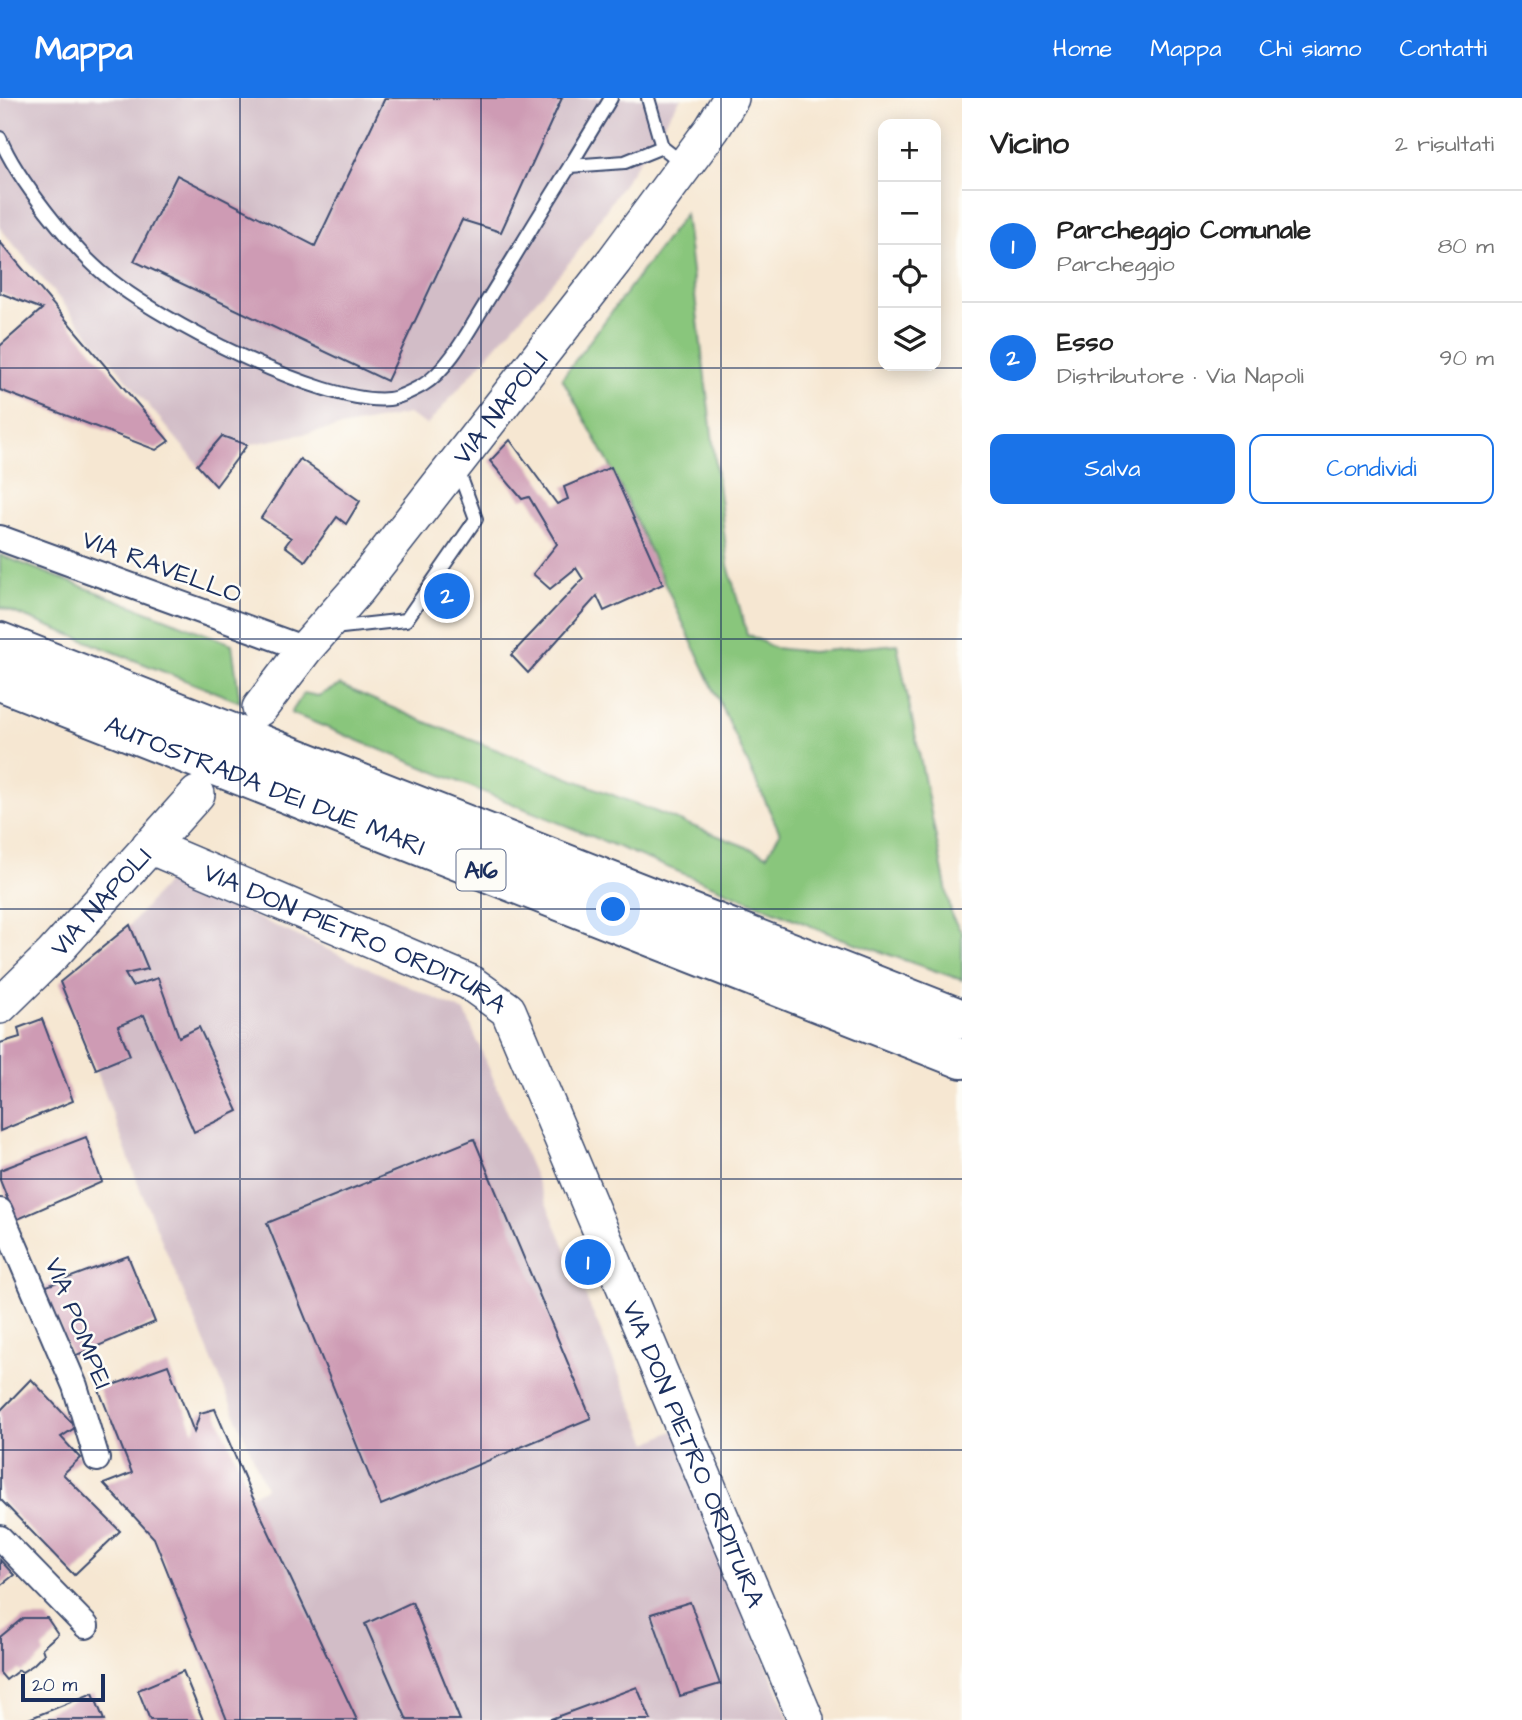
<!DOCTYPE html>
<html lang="it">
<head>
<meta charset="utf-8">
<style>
  :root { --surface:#fff; --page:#f2f2f2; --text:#222; --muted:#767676; --line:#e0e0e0; --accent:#1a73e8 }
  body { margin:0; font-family:"Architects Daughter",sans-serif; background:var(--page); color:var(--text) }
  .controls { position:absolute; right:21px; top:21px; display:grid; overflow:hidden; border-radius:14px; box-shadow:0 4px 18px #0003 }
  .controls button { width:63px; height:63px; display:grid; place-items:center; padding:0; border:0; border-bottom:2px solid var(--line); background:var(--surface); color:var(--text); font:35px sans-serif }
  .scale { position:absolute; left:21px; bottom:18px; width:84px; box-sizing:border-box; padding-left:7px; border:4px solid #1b2f5e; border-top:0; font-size:19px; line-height:24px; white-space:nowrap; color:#1b2f5e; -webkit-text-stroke:5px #fdfcf7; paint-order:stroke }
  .you { position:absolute; left:614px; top:812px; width:24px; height:24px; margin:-18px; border:5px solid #fff; border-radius:50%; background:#1a73e8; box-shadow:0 0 0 10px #1a73e833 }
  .badge { display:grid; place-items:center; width:46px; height:46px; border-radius:50%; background:var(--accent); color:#fff; font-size:23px; font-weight:700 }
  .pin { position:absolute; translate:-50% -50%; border:4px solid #fff; box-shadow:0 2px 7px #0006 }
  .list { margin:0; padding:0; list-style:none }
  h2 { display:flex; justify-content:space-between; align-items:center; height:91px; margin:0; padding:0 28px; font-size:30px }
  h2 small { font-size:23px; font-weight:400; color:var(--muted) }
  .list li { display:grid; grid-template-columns:46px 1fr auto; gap:21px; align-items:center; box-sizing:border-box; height:112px; padding:0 28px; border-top:2px solid var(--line) }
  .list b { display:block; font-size:26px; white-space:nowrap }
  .list p { margin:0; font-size:23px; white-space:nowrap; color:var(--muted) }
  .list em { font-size:23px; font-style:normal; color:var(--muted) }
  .actions { display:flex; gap:14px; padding:21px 28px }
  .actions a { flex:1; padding:16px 0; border:2px solid var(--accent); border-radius:14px; text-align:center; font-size:24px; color:var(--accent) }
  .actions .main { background:var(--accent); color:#fff }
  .icon { flex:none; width:38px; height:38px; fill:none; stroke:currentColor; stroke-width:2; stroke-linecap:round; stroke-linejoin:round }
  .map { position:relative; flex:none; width:962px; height:1622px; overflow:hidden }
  header { display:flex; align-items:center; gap:42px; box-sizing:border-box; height:98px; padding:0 35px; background:var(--accent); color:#fff }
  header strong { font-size:33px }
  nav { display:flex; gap:38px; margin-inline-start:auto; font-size:24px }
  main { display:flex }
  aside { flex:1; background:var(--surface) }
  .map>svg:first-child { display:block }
  .industrial { fill:#d2bdc7 }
  .green { fill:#89c67c; stroke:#527a6d; stroke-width:2 }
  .building { fill:#ce9bb4 }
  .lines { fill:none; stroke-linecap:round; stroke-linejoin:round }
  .lane-casing { stroke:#3c4b6f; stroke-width:16 }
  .street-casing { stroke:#3c4b6f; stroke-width:28 }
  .secondary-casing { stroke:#3c4b6f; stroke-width:38 }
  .highway-casing { stroke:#3c4b6f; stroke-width:42 }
  .lane { stroke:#fff; stroke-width:12 }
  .street { stroke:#fff; stroke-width:24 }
  .secondary { stroke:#fff; stroke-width:35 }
  .highway { stroke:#fff; stroke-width:38 }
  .grid { fill:none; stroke:#1b2f5e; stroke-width:2; stroke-opacity:0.55 }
  .labels { text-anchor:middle; stroke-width:5; stroke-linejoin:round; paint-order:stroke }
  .shield { fill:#fdfcf7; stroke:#5f6c8c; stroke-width:2 }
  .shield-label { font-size:24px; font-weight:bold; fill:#1b2f5e }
  .street-label { font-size:26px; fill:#1b2f5e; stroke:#fdfcf7 }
</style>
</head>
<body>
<header>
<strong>Mappa</strong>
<nav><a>Home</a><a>Mappa</a><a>Chi siamo</a><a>Contatti</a></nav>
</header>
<main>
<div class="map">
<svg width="962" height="1622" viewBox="0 0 962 1622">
  <rect width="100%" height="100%" fill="#fdfcf7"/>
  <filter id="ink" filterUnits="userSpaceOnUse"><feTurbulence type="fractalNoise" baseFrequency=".0143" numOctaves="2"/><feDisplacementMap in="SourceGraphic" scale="14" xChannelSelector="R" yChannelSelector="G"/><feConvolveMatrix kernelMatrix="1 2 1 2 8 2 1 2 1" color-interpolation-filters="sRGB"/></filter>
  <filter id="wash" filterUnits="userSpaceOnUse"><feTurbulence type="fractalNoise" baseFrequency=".00686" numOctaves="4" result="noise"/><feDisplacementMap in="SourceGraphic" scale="28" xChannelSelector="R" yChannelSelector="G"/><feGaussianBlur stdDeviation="1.57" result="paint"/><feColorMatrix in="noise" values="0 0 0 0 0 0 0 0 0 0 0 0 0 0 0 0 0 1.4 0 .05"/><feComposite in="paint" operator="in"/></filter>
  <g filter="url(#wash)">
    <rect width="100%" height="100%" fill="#f6e7d2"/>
    <!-- industrial -->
    <g class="industrial">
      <path d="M0,0H681L575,158L427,327L408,316L247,347L216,388L0,130Z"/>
      <path d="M170,780L465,914L648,1345L675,1332L789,1622H227L154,1440L266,1390L140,1091L96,971L60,884L130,827Z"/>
    </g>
    <!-- green -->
    <g class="green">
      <path d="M685,116L728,467L747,536L774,550L812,554L897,546L952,819L962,835V882L838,839L291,615L304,595L318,598L340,587L423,623L767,757L780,735L611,369L562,280Z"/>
      <path d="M0,457L232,546L240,604L0,509Z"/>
    </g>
    <g id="blocks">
      <!-- building -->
      <g class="building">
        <path d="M385,0H562L501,134L462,122L387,283L134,163L177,77L315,148Z"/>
        <path d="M0,144L169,343L156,352L0,292V248L42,211L0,195Z"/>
        <path d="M222,338L247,347L216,388L197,367Z"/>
        <path d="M510,342L557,406L568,401L564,389L611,369L663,486L604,513L597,498L528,575L511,557L583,481L576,470L550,491L533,476L557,446L529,399L522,401L490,363Z"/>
        <path d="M300,361L360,403L346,426L337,419L305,463L285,448L291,440L261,420Z"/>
        <path d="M130,827L148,871L125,876L132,888L158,880L179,939L199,929L238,1013L194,1034L144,917L118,928L130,957L96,971L60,884Z"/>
        <path d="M42,921L73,1003L0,1033V945L20,939L18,930Z"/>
        <path d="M86,1039L102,1084L16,1122L0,1082V1072Z"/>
        <path d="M474,1041L591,1320L381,1407L267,1125Z"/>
        <path d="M128,1158L155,1224L72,1259L44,1189Z"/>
        <path d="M168,1267L194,1334L200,1315L215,1311L252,1398L357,1622H227L154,1440L104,1386L132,1375L99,1292Z"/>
        <path d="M31,1281L76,1329L61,1339L80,1360L63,1376L120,1433L74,1477L0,1401V1313Z"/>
        <path d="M0,1462L14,1477L0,1488Z"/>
        <path d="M412,1504L460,1622H407L365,1526Z"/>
        <path d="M690,1504L720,1586L680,1598L651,1516Z"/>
        <path d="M23,1520H47L58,1536L42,1550L44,1556L33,1567L22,1574L19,1572L6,1582L0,1575V1539Z"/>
        <path d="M183,1573L203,1622H150L138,1592Z"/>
        <path d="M637,1589L651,1622H548Z"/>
        <path d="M93,1595L104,1622H26Z"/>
      </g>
    </g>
  </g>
  <g filter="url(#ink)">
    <use href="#blocks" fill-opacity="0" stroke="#3c4b6f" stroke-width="2"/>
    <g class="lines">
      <!-- lane casing -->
      <g class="lane-casing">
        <g id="lane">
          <path d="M648,0L662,49L685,67"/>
          <path d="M0,40C16,80 73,151 106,178C157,221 323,308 389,301C399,300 414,292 423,287C448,272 469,232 484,208C513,161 541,114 570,68L625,64L662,49"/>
          <path d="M570,68L611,0"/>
          <path d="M333,530L406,522L476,421L457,369"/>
        </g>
      </g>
      <!-- street casing -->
      <g class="street-casing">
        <g id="street">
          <path d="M0,440L305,551"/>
          <path d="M0,1113L75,1288L97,1361"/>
          <path d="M0,1440L86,1528"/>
        </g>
      </g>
      <!-- secondary casing -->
      <g class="secondary-casing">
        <g id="secondary">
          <path id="s1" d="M260,610L305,551L357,492L614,163L712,31L731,0"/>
          <path id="s2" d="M149,748L469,884L508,912L806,1622"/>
          <path id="s3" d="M0,908L53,856L197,696"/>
        </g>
      </g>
      <!-- highway casing -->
      <g class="highway-casing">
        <g id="highway">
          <path d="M0,544L962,921"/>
          <path id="s4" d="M0,583L962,961"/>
        </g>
      </g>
      <!-- lane -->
      <use href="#lane" class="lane"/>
      <!-- street -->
      <use href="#street" class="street"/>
      <!-- secondary -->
      <use href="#secondary" class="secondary"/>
      <!-- highway -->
      <use href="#highway" class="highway"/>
    </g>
  </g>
  <!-- grid -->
  <path class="grid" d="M240,0V1622M481,0V1622M721,0V1622M0,270H962M0,541H962M0,811H962M0,1081H962M0,1352H962"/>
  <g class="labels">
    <!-- shield labels -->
    <rect class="shield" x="456.5" y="751.5" width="49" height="41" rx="5"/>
    <g class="shield-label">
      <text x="481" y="780">A16</text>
    </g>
    <!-- street labels -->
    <g class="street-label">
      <text dy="9" stroke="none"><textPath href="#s1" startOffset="385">VIA NAPOLI</textPath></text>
      <text transform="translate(162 468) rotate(20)" y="9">VIA RAVELLO</text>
      <text dy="9" stroke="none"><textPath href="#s4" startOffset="285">AUTOSTRADA DEI DUE MARI</textPath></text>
      <text dy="9" stroke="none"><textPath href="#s3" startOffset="145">VIA NAPOLI</textPath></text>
      <text dy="9" stroke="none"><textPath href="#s2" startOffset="226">VIA DON PIETRO ORDITURA</textPath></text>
      <text transform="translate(79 1225) rotate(68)" y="9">VIA POMPEI</text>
      <text dy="9" stroke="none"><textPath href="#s2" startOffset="877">VIA DON PIETRO ORDITURA</textPath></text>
    </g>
  </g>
</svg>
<div class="controls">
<button>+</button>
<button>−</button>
<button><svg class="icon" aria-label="locate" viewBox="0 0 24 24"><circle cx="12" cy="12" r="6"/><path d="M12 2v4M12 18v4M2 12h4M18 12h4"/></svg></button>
<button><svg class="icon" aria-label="layers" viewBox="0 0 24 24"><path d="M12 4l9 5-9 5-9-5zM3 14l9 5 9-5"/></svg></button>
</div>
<div class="scale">20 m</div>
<div class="you"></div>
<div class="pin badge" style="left:588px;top:1164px">1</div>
<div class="pin badge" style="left:447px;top:498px">2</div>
</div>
<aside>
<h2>Vicino<small>2 risultati</small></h2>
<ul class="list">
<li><span class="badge">1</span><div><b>Parcheggio Comunale</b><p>Parcheggio</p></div><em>80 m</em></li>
<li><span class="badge">2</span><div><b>Esso</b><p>Distributore · Via Napoli</p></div><em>90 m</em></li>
</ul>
<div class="actions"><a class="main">Salva</a><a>Condividi</a></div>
</aside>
</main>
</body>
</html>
